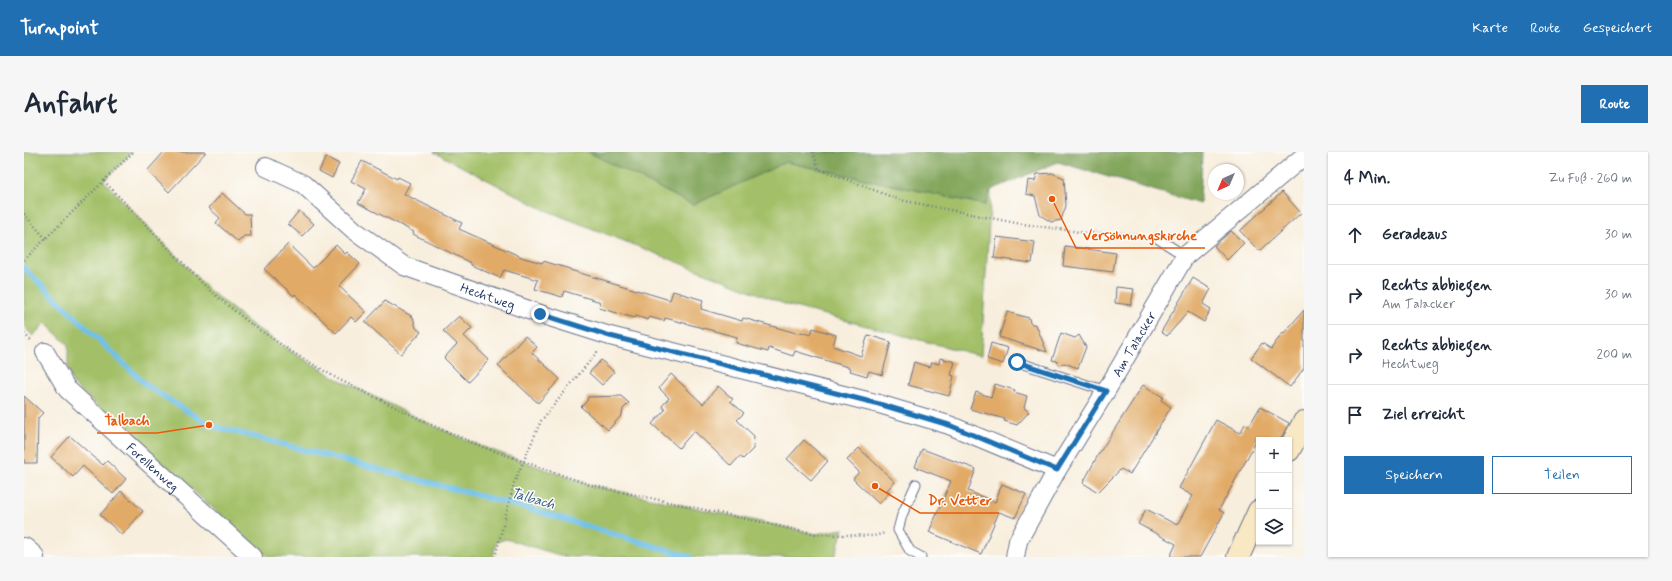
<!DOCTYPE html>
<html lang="de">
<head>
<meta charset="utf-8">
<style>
  :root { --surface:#fff; --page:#f6f6f7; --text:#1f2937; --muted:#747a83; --line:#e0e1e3; --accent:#1f6fb2 }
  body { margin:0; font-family:Mynerve,sans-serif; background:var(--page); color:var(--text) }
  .controls { position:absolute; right:12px; bottom:12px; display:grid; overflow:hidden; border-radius:0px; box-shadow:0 1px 3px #0004 }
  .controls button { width:36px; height:36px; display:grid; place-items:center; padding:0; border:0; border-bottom:1px solid var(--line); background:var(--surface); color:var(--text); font:20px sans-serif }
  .compass { position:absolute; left:1184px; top:12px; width:36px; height:36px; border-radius:50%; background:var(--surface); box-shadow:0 1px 3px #0004; rotate:224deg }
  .stop { position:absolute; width:12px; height:12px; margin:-9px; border:3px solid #1f6fb2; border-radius:50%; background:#fff }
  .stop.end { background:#1f6fb2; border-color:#fff; box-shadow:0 1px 4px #0008 }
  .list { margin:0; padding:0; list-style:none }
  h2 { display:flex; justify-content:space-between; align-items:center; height:52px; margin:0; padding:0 16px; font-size:17px }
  h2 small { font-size:13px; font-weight:400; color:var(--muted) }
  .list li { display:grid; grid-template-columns:26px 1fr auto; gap:12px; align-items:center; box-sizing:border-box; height:60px; padding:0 16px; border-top:1px solid var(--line) }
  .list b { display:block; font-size:15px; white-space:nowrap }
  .list p { margin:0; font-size:13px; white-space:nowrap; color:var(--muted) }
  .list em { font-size:13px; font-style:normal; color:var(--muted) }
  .actions { display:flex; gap:8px; padding:12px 16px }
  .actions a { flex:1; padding:9px 0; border:1px solid var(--accent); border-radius:0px; text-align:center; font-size:14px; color:var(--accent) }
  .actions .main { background:var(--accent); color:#fff }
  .icon { flex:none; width:22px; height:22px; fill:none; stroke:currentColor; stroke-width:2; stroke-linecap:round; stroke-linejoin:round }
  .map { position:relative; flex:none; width:1280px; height:405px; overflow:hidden; border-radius:0px }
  header { display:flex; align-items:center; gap:24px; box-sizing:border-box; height:56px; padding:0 20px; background:var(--accent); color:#fff }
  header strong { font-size:19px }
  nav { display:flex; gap:22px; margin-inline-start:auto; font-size:14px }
  .intro { display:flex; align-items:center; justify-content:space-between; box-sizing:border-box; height:96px; padding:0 24px }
  h1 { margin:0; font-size:28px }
  .button { padding:10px 18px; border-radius:0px; background:var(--accent); color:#fff; font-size:14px; font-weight:700 }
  main { display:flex; gap:24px; padding:0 24px }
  aside { flex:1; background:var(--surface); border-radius:0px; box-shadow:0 1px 3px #0004 }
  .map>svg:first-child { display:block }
  .green { fill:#a3c067; stroke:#5f7862 }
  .forest { fill:#82a65c; stroke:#4e6a5d }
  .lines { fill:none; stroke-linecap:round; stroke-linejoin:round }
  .stream { stroke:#6fc1ea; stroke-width:5.5 }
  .building { fill:#e1aa66 }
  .service-casing { stroke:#68728a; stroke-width:11 }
  .minor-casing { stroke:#68728a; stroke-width:20 }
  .tertiary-casing { stroke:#68728a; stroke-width:24 }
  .secondary-casing { stroke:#68728a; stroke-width:24 }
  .path { stroke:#68728a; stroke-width:2.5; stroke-dasharray:1 3; stroke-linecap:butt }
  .service { stroke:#fff; stroke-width:9 }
  .minor { stroke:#fff; stroke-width:18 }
  .tertiary { stroke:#fff; stroke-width:22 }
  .secondary { stroke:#f8e8c3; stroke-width:22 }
  .route { stroke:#1f6fb2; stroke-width:5 }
  .labels { text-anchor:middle; stroke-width:3; stroke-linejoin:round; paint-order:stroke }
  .street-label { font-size:13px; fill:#1b2f5e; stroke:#fdfcf7 }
  .water-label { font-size:14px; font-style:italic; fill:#345b88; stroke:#fdfcf7 }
  .leader { fill:none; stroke:#e8590c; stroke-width:1.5 }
  .callout-dot { fill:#e8590c; stroke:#fdfcf7; stroke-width:1.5 }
  .callout-label { font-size:14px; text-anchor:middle; font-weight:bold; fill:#e8590c; stroke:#fdfcf7; stroke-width:3; stroke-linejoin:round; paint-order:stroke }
</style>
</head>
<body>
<header>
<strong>Turnpoint</strong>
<nav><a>Karte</a><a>Route</a><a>Gespeichert</a></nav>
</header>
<div class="intro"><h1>Anfahrt</h1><a class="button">Route</a></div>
<main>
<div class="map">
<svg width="1280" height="405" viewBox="0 0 1280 405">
  <rect width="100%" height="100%" fill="#fdfcf7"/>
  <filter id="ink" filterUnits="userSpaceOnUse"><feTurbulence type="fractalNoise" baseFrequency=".025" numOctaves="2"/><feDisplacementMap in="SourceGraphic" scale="8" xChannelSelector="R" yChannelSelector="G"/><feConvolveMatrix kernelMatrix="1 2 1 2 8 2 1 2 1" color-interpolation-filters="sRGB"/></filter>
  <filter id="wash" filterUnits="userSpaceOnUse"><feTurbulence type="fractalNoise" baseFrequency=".012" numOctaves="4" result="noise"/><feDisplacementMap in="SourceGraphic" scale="16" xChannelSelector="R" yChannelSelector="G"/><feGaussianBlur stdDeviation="0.9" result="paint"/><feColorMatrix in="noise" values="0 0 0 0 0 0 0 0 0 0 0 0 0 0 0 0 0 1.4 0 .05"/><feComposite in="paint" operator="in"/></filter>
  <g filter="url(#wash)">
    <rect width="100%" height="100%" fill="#f8eedd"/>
    <!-- green -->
    <g class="green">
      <path d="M0,0H108L80,29L185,138L227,172L268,200L314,227L410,274L459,295L566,333L792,382L819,377L811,405H542L482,387L472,390L469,405H244L49,232L44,216V193L21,171L9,184L0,175Z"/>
      <path d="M410,0H564L669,53L761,10L961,53L967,38L957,204L763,153L521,58Z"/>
    </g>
    <!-- forest -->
    <path class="forest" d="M564,0H1178L1176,52L1034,10L967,38L961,53L762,10L669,53Z"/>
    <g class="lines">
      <!-- stream -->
      <path class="stream" d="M0,116L122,233L185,273L506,357L666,405"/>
    </g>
    <g id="blocks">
      <!-- building -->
      <g class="building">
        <path d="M140,0H182L145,40L123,19Z"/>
        <path d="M302,5L315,12L308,26L295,19Z"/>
        <path d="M338,9L373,27L374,25L386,31L380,42L438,71L435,77L500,106L518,111L519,109L546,117V118L646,148L649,139L679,148L677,157L718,169L719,166L776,182L777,180L787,183L789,176L812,183L809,194L837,204L844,183L867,190L858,223L845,219L843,224L826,219L827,216L771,199L769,204L745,196L744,200L712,191L713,185L641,166L640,169L625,165L624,168L612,164L611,166L575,156L577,150L540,139L538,145L511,137L514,128L480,118L476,126L447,113V111L389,82L390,80L334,51L342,37L327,29Z"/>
        <path d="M1028,21L1040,26L1042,54L1037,68L1027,70L1016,63L1011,44L1002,42L1004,28L1011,29L1013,22Z"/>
        <path d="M1258,40L1277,61L1235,99L1216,79Z"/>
        <path d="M198,41L221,62H226L227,84H220L214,90L192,71L196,66L185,56Z"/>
        <path d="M275,59L290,72L278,84L264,72Z"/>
        <path d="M1207,79L1220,91L1203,108L1190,94Z"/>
        <path d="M973,85L1011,90L1008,111L970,106Z"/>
        <path d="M264,92L289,116L312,93L321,102L323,100L336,112L315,134L342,160L332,170L327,165L312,181L271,142L270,144L240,117Z"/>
        <path d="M1041,94L1092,101L1089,120L1039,114Z"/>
        <path d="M1169,126L1187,137L1179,152L1187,157L1180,170L1164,160L1143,184L1137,180Z"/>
        <path d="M1092,135L1110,137L1107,153L1091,151Z"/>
        <path d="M361,149L389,165L392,176L397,180L377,202L341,170Z"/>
        <path d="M1280,158V216L1266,235L1227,206L1238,191L1247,197L1259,180L1260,181Z"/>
        <path d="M983,160L1005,166L1006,171L1012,173L1023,200L975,185Z"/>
        <path d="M435,164L448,176L440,184L465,208L444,230L420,206L433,192L419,179Z"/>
        <path d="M1037,181L1051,186L1055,183L1062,195L1054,216L1040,211L1035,213L1033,209L1028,208Z"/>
        <path d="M501,184L513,195L508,201L536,227L514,251L474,214Z"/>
        <path d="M967,191L984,196L979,212L963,207Z"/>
        <path d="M916,206L931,210L927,223L930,224L925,244L884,233L890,210L906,215L908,210L915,212Z"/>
        <path d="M577,208L590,220L578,233L565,221Z"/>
        <path d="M647,222L679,252L694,234L709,247L706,249L720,261L713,268L730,284L729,297L719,307L716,304L707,314L670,279L655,296L628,272L641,258L638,254L645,246L635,236Z"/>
        <path d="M971,232L991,238L990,240L1003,244L1000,256L1005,260L993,273L980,269L981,267L946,257L952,240L967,245Z"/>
        <path d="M1119,233L1139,245L1137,248L1147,255L1106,322L1097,317L1074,340L1059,331L1074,303Z"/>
        <path d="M0,244L19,261L14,266L13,311H0Z"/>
        <path d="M597,244L605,251L599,257L598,263L584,278L557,255L563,249L564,245Z"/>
        <path d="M1236,255L1265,271L1256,288H1233L1195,358L1200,361L1176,405H1146L1152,392L1114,372L1122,357L1153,373L1169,344L1155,336L1192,268L1216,281L1221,272L1225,274Z"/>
        <path d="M46,284L79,313L83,309L102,327L89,342L59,314L49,325L27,305Z"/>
        <path d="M780,288L804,309L787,328L763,307Z"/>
        <path d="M835,296L871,330L863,338L866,340L855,352L829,327L835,320L823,308Z"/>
        <path d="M898,297L952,317L944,339L971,350L978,332L1002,342L991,366L975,360L957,402L905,380L927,329L891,315Z"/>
        <path d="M97,339L119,359L98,383L76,363Z"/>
      </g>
    </g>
  </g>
  <g filter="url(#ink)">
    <use href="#blocks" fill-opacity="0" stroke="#68728a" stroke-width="1"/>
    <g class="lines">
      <!-- service casing -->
      <g class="service-casing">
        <g id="service">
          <path d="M1133,86L1161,104"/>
          <path d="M993,210L1082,239"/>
          <path d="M892,332L878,363L874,378L886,399L897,405"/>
        </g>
      </g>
      <!-- minor casing -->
      <g class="minor-casing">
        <g id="minor">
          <path id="s1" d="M242,15L279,32L330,78L380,114L516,162L586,184L855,252L925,273L1033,318"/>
          <path id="s2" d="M21,200L43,237L229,405"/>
          <path id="s3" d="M991,405L994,389L1033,318L1082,239L1161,104L1280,4"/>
        </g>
      </g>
      <!-- tertiary casing -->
      <g class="tertiary-casing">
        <path id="tertiary" d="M0,397L9,405"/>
      </g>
      <!-- secondary casing -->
      <g class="secondary-casing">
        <g id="secondary">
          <path d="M1265,298L1280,270"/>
          <path d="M1214,405L1235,359"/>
        </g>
      </g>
      <!-- path -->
      <g class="path">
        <path d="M789,0L795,17L876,48L992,71L1063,81H1098L1120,84"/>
        <path d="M80,29L185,138L227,172L268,200L314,227L410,274L459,295L566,333L792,382L849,384L862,381"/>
        <path d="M0,62L22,87"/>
        <path d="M0,108L109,0"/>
        <path d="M0,182L8,189"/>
        <path d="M471,405L490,331L517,269L574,199"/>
      </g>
      <!-- service -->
      <use href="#service" class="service"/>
      <!-- minor -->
      <use href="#minor" class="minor"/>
      <!-- tertiary -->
      <use href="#tertiary" class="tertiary"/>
      <!-- secondary -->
      <use href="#secondary" class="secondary"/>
    </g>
  </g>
  <g class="lines" filter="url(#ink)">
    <!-- route -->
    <path class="route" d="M516,162L586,184L855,252L925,273L1033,318L1082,239L993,210"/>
  </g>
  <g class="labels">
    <!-- street labels -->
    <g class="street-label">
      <text dy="5" stroke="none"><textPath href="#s1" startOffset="260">Hechtweg</textPath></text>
      <text dy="5" stroke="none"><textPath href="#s3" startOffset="245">Am Talacker</textPath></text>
      <text dy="5" stroke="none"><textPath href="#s2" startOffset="159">Forellenweg</textPath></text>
    </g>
    <!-- water labels -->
    <g class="water-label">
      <text transform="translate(509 346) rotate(16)" y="5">Talbach</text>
    </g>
  </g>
  <!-- callouts -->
  <path class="leader" d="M1028 47L1052 96H1181M185 273L133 281H73M851 334L896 361H975"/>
  <g class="callout-dot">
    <circle cx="1028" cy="47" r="4"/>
    <circle cx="185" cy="273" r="4"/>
    <circle cx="851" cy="334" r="4"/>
  </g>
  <g class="callout-label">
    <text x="1116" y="88">Versöhnungskirche</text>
    <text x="103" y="273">Talbach</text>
    <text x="936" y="353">Dr. Vetter</text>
  </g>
</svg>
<div class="controls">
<button>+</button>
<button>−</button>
<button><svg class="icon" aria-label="layers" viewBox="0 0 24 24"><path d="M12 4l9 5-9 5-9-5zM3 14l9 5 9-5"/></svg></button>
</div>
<svg class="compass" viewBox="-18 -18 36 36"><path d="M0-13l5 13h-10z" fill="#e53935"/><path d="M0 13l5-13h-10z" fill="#747a83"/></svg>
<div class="stop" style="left:993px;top:210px"></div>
<div class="stop end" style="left:516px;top:162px"></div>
</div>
<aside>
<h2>4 Min.<small>Zu Fuß · 260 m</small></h2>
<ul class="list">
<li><svg class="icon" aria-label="ahead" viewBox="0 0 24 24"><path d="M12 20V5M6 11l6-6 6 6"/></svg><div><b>Geradeaus</b></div><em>30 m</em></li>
<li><svg class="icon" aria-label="right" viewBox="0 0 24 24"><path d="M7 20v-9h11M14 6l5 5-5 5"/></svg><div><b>Rechts abbiegen</b><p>Am Talacker</p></div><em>30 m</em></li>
<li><svg class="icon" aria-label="right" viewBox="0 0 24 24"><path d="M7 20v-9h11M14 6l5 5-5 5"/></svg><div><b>Rechts abbiegen</b><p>Hechtweg</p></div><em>200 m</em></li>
<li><svg class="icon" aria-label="arrive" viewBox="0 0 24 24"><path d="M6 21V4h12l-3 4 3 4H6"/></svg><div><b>Ziel erreicht</b></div></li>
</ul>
<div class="actions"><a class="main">Speichern</a><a>Teilen</a></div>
</aside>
</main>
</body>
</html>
